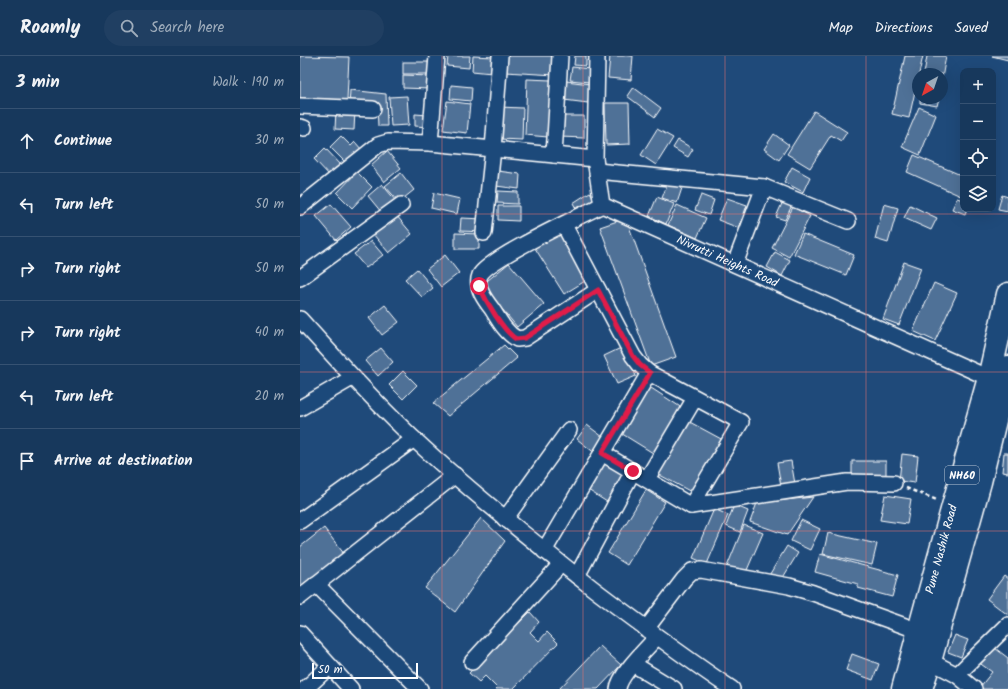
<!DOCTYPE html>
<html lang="en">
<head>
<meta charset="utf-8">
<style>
  :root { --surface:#17385c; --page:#203f62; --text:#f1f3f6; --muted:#9eacbb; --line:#365272 }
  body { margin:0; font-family:Kalam,sans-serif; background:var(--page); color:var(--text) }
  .controls { position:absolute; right:12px; top:12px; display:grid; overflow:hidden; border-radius:8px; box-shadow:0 4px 16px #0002 }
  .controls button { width:36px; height:36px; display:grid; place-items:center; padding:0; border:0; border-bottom:1px solid var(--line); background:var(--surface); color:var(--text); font:20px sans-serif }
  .compass { position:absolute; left:612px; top:12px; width:36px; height:36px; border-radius:50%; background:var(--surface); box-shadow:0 4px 16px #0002; rotate:220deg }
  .scale { position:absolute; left:12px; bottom:10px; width:106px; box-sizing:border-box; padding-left:4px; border:2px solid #fff; border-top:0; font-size:11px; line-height:14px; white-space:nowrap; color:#fff; -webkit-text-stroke:3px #1f4a7a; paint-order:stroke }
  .stop { position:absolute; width:12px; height:12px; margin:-9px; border:3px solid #e11d48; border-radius:50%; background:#fff }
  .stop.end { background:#e11d48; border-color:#fff; box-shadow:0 1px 4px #0008 }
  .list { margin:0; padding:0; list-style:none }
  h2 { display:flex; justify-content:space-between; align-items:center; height:52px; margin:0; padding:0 16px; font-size:17px }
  h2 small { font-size:13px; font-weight:400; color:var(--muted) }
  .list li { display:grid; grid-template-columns:26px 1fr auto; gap:12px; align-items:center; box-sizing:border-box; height:64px; padding:0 16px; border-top:1px solid var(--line) }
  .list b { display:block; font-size:15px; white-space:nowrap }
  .list em { font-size:13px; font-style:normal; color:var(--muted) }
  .icon { flex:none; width:22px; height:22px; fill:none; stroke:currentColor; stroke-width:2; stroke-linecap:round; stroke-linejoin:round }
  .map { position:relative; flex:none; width:708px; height:633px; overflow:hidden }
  header { display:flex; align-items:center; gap:24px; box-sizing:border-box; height:56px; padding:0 20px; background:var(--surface); border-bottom:1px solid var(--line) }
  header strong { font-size:19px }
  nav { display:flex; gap:22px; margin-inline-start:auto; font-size:14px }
  .search { width:280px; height:36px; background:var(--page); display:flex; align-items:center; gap:10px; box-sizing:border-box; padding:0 14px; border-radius:22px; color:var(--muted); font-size:15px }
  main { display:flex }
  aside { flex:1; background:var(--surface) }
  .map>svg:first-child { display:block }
  .building { fill:#507197; stroke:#fff }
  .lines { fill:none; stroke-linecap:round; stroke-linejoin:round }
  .minor-casing { stroke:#fff; stroke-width:18 }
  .highway-casing { stroke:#fff; stroke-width:25 }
  .path { stroke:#fff; stroke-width:2.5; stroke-dasharray:4 3; stroke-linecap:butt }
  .minor { stroke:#1f4a7a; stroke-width:15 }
  .highway { stroke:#1f4a7a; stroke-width:22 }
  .route { stroke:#e11d48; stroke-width:5 }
  .grid { fill:none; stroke:#e47373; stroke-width:1; stroke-opacity:0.55 }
  .labels { text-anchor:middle; stroke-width:4; stroke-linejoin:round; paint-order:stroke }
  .shield { fill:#1f4a7a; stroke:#bcc9d7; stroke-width:1 }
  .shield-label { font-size:11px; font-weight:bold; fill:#fff }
  .street-label { font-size:12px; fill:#fff; stroke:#1f4a7a }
</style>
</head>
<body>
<header>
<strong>Roamly</strong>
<div class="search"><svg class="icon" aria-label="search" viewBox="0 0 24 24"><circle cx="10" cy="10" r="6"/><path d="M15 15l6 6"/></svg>Search here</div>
<nav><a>Map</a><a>Directions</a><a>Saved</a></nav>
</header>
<main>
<aside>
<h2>3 min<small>Walk · 190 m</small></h2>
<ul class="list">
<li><svg class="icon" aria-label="ahead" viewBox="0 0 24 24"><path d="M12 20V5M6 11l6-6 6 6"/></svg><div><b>Continue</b></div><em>30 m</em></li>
<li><svg class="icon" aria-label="left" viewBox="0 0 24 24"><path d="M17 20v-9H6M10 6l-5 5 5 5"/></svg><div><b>Turn left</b></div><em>50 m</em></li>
<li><svg class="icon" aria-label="right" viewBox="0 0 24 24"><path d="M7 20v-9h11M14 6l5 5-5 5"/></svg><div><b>Turn right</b></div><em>50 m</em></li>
<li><svg class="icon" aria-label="right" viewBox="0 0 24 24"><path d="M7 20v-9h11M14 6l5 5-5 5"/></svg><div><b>Turn right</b></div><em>40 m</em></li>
<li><svg class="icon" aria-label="left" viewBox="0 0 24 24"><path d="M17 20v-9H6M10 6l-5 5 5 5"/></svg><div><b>Turn left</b></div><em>20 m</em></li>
<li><svg class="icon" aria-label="arrive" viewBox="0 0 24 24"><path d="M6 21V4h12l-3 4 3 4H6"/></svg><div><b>Arrive at destination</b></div></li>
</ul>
</aside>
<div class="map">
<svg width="708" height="633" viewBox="0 0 708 633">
  <rect width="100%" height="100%" fill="#1f4a7a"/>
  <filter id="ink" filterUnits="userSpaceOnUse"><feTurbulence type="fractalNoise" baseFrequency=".025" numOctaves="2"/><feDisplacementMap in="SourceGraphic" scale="8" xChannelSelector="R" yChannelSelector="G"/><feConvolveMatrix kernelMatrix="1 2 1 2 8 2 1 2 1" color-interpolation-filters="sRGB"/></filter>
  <g filter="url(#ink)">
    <!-- building -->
    <g class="building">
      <path d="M0,0L49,1L47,44L0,42Z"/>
      <path d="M148,0H170L169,12L147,10Z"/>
      <path d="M173,0L194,1L192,17L172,15Z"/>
      <path d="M205,0H255V19L205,16Z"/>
      <path d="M275,0H289H286V10L274,9Z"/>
      <path d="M310,0H333L331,24L308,22Z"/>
      <path d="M605,0H623L609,62L592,58Z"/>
      <path d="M627,0H646L642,22V18H624Z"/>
      <path d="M692,0H708V4Z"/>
      <rect x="103" y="6" width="28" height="12"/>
      <path d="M272,11L290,13L289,26L270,24Z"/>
      <path d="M103,19L130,20V33L103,32Z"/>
      <path d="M227,23L251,24L248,81L225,79Z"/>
      <path d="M266,25L290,28L288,47L264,44Z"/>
      <path d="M151,29L172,31L171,45L150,43Z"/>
      <path d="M333,31L361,52L355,61L327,40Z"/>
      <path d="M50,34L86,38L87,70H78L77,50H49Z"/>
      <path d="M107,40L109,69L91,70L89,41Z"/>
      <path d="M620,42H639L637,50L620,47Z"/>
      <path d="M147,45L170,48L167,77L143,74Z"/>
      <path d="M305,47H329L330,88L306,89Z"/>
      <path d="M199,51L223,52L222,84L198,83Z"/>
      <path d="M619,51L636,59L620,99L602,91Z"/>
      <path d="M36,54L55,55L54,74L35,73Z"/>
      <path d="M514,55L547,76L541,85L531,79L510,112L487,98Z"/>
      <path d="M115,58L128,59L127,71L115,70Z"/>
      <path d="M260,60H284V82L260,81Z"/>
      <path d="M357,73L373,82L356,109L341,99Z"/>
      <path d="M474,78L489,89L479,104L464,93Z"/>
      <path d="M41,80L51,90L55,86L62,94L47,108L30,91Z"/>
      <path d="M378,84L393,93L388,101L373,92Z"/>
      <path d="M25,92L42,110L31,121L14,103Z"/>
      <path d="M87,95L101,112L84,126L71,109Z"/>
      <path d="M614,99L663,120V141L607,116Z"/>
      <path d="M492,111L510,121L503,136L484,126Z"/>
      <path d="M198,115L220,118L219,133L196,130Z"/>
      <path d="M57,116L72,131L52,152L37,137Z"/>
      <path d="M101,117L114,134L99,146L85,130Z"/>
      <path d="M369,124L383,129L377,147L362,142Z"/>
      <path d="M82,128L96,145L82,157L68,140Z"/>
      <path d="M198,135L218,136V148L197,147Z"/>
      <path d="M290,136L296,145L278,156L273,147Z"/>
      <path d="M134,137L160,143L157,158L131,152Z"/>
      <path d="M401,139L414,144L409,159L395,154Z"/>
      <path d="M702,139L708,141V155L698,153Z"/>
      <path d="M357,141L374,148L366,168L349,160Z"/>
      <path d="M427,142L447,149L439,172L418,164Z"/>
      <path d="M657,142L663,144V153H667L665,158L652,153Z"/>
      <path d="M484,143L493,147L485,164L476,161Z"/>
      <path d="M31,148L51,171L36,184L16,160Z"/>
      <path d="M584,148L598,152L588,187L575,183Z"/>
      <path d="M377,149L406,162L397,182L368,169Z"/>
      <path d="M610,149L637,162L631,174L604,162Z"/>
      <path d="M198,150H219V165L198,164Z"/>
      <path d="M493,151L510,160L489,201L472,192Z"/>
      <path d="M96,159L112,178L89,197L73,178Z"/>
      <path d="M161,162L184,163L183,176L160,175Z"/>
      <path d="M326,162L376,301L351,310L300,171Z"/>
      <path d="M259,173L290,222L264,238L233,189Z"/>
      <path d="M155,177L179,178V193H155Z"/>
      <path d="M503,178L554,199L546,219L494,198Z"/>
      <path d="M71,185L83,199L66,212L54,198Z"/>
      <path d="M475,196L490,204L482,220L467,211Z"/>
      <path d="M145,199L159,217L141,231L127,213Z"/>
      <path d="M604,206L621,212L599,269L583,263Z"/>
      <path d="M209,207L244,248L217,271L182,229Z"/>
      <path d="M117,213L133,232L122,241L105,223Z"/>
      <path d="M634,227L657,237L635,285L613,275Z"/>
      <path d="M85,249L99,266L82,279L69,262Z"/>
      <path d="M204,289L217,302L148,360L133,347Z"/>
      <path d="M323,291L336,320L317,328L304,300Z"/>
      <path d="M81,292L93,306L78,320L65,305Z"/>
      <path d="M103,315L117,329L103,343L89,329Z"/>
      <path d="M348,330L382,352L353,397L319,376Z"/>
      <path d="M386,364L423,384L395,438L358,418Z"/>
      <path d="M287,369L307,384L296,398L277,383Z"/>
      <path d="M704,397H708V417L702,416Z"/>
      <path d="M602,398L618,400L615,427L599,425Z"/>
      <path d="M491,405L495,428L481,430L477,407Z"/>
      <rect x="552" y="405" width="34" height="16"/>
      <path d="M305,406L324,418L307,446L288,434Z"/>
      <path d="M346,434L365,446L327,509L308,497Z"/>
      <path d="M585,439L611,443L607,468L580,464Z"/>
      <path d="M513,441L487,479L450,466L457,447Z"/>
      <path d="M434,449L448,455L440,476L426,470Z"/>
      <path d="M414,453L428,459L407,508L393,502Z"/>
      <path d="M181,462L205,485L155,556L125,532Z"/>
      <path d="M501,464L520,473L510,494L491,485Z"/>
      <path d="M444,469L463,477L444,521L426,513Z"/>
      <path d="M24,472L45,499L0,533V491Z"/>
      <path d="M528,477L577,488L572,509L523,498Z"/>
      <path d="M487,490L498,497L479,528L468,521Z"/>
      <path d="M520,498L598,519L592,541L558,532V528L515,516Z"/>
      <path d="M704,520L708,523V559L687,543Z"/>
      <path d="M230,556L239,566L230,576L239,585L247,576L258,587L213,633H196L197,632L185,620L179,626L169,617Z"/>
      <path d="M655,579L668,584L661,601L648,596Z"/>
      <path d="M691,589L708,602V633H683L680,631L692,616L678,606Z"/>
      <path d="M300,590L321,609L298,633H259Z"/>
      <path d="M552,598L579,608L573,624L546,614Z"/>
    </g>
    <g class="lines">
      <!-- minor casing -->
      <g class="minor-casing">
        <g id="minor">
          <path d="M200,0L193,93L295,103"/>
          <path id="s1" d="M297,0L295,103L302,149L689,322"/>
          <path d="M0,50L73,53"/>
          <path d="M0,71L4,72"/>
          <path d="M130,87L137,0"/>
          <path d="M254,99L260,0"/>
          <path d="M297,115L464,131L435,208"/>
          <path d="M464,131L548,165"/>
          <path d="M0,151L78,89L88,86L130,87L193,93L184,177"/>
          <path d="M264,169L333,300L340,309L349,317L441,366L391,450"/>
          <path d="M0,222L101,149"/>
          <path d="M298,234L225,282L217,283C205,276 199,264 192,253C185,244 175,231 180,219C189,202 281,160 302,149"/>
          <path d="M0,263C37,304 74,345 114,383C172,437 233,486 295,534C340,568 385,602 432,633"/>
          <path d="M0,352L52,322"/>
          <path d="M302,397L391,450L547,426L594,427"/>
          <path d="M347,423L395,342"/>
          <path d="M205,463L269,374"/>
          <path d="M0,465L114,383"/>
          <path d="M244,495L349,317"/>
          <path d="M277,520L333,415"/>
          <path d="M16,528L120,633"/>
          <path d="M0,541L155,419"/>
          <path d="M346,573L384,523L392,515L401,514L489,530L513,537L619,575"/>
          <path d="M0,577L51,633"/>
          <path d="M630,605L657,619L674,633"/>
          <path d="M172,606L261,508"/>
          <path d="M333,608L374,633"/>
          <path d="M657,619L708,569"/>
          <path d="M5,633L30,610"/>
          <path d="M318,633C319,619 347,592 357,581"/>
        </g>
      </g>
      <!-- highway casing -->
      <g class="highway-casing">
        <g id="highway">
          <path id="s2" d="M603,633L653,450L689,322L708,238"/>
          <path d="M621,633L630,605L680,426L708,311"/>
        </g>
      </g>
      <!-- path -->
      <path class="path" d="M606,432L637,444"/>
      <!-- minor -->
      <use href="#minor" class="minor"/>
      <!-- highway -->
      <use href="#highway" class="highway"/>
    </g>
  </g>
  <g class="lines" filter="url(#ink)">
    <!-- route -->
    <path class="route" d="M179,230C186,245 203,275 216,283L225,282L298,234L333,300L340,309L350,317L302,397L333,415"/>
  </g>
  <!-- grid -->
  <path class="grid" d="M142,0V633M283,0V633M425,0V633M566,0V633M0,158H708M0,316H708M0,475H708"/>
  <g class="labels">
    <!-- shield labels -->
    <rect class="shield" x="645" y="410" width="34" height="18" rx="3"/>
    <g class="shield-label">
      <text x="662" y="423">NH60</text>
    </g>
    <!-- street labels -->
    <g class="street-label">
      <text dy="4" stroke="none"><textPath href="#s1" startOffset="287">Nivrutti Heights Road</textPath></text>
      <text dy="4" stroke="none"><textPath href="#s2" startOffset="145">Pune Nashik Road</textPath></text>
    </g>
  </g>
</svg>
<div class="controls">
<button>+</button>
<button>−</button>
<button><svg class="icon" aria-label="locate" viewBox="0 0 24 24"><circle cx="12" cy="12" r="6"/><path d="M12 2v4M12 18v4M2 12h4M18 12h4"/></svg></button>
<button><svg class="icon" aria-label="layers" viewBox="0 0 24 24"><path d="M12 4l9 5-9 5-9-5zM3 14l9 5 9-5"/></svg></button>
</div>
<svg class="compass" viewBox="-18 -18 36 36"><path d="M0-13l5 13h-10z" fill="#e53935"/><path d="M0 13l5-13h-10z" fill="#9eacbb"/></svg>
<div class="scale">50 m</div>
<div class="stop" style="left:179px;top:230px"></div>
<div class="stop end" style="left:333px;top:415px"></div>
</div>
</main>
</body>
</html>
